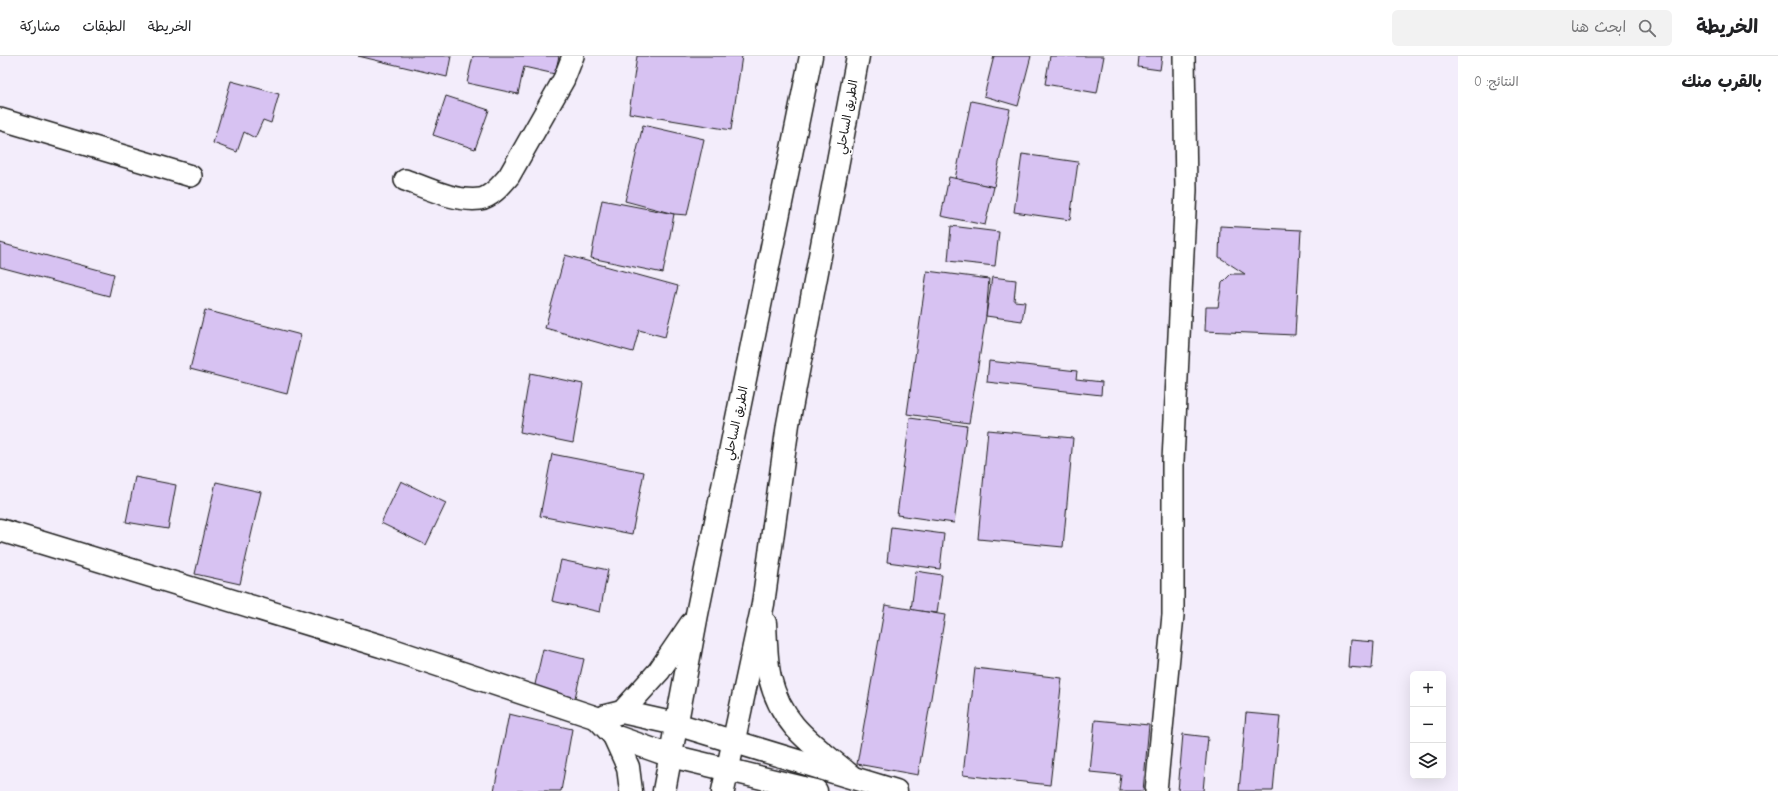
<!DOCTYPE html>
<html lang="ar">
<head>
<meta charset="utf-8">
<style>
  :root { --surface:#fff; --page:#f2f2f2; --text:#202124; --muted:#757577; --line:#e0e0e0 }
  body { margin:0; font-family:"Comic Neue","Playpen Sans Arabic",sans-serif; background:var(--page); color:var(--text); direction:rtl }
  .controls { position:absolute; right:12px; bottom:12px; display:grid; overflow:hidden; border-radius:6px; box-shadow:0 4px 16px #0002 }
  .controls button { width:36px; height:36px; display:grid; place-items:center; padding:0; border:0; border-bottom:1px solid var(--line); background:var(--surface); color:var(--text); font:20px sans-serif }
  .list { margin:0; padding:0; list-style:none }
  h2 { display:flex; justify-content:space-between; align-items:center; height:52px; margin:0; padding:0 16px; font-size:17px }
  h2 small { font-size:13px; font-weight:400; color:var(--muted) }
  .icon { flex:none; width:22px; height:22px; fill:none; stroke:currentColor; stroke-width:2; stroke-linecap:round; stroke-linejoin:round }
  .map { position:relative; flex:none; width:1458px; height:735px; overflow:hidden; direction:ltr }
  header { display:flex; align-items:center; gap:24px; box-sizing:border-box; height:56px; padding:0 20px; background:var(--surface); border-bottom:1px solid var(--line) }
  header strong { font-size:19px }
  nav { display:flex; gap:22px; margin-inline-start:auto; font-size:14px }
  .search { width:280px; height:36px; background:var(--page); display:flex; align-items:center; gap:10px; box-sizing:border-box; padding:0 14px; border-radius:6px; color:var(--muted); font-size:15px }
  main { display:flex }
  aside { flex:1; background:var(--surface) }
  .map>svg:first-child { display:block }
  .building { fill:#d7c2f2; stroke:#1c1c1c }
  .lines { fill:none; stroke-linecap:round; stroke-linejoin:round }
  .street-casing { stroke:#1c1c1c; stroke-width:24 }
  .secondary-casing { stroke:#1c1c1c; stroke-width:25 }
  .highway-casing { stroke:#1c1c1c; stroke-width:25 }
  .street { stroke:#fff; stroke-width:21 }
  .secondary { stroke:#fff; stroke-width:22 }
  .highway { stroke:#fff; stroke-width:22 }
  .labels { text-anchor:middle; stroke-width:3.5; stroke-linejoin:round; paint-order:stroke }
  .street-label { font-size:12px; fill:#1c1c1c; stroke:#fff }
</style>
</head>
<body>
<header>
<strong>الخريطة</strong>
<div class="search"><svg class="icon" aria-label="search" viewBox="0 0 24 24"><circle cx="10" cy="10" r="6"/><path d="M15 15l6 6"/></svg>ابحث هنا</div>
<nav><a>الخريطة</a><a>الطبقات</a><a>مشاركة</a></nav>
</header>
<main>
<aside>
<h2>بالقرب منك<small>النتائج: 0</small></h2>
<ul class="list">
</ul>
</aside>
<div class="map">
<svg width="1458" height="735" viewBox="0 0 1458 735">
  <rect width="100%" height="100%" fill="#f3edfb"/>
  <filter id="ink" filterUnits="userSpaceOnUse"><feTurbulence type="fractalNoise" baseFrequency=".025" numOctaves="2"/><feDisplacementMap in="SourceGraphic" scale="8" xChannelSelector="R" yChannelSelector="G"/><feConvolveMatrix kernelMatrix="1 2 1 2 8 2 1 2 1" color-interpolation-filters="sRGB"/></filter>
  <g filter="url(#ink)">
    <!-- building -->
    <g class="building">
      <path d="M358,0H451L447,21Z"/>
      <path d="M473,0H559L555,18L524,11L518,38L467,27Z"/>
      <path d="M637,0H742L731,74L629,57Z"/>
      <path d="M994,0H1031L1018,50L984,40Z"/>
      <path d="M1050,0H1104L1097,37L1045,28Z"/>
      <path d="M1139,0H1162L1160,14L1138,11Z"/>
      <path d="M231,25L279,38L271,67L263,64L255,82L244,76L237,96L213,87Z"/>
      <path d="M446,40L489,54L475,93L433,79Z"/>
      <path d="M971,45L1010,53L994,131L955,123Z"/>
      <path d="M643,69L704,83L687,159L674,158L625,145Z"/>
      <path d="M1022,98L1078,106L1070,164L1014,156Z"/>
      <path d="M949,121L994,131L985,169L941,160Z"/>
      <path d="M602,144L674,158L663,217L591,202Z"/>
      <path d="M951,170L999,176L995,210L948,205Z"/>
      <path d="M1220,170L1301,174L1295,279L1205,275L1206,251H1218L1222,227L1231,218H1245L1219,201Z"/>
      <path d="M0,187L114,218L109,240L0,211Z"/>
      <path d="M565,199L678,230L665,281L639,274L633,296L545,272Z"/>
      <path d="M927,215L989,223L986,260L969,367L907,358Z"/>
      <path d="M992,221L1016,224L1014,245L1025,246L1022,265L986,260Z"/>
      <path d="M205,254L301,279L287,338L190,313Z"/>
      <path d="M989,305L1077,315L1076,323L1102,326L1101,339L987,326Z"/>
      <path d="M530,317L583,328L573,387L520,376Z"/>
      <path d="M910,362L967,370L954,467L897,459Z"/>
      <path d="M988,374L1073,382L1063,491L978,483Z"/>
      <path d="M552,398L644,416L632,478L540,460Z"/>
      <path d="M135,421L176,429L168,473L126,466Z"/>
      <path d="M401,425L446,447L426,489L381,467Z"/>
      <path d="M216,426L261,436L240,528L195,518Z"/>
      <path d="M891,471L944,478L940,513L887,506Z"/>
      <path d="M561,504L608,514L600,556L552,545Z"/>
      <path d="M916,515L942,519L937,557L911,554Z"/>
      <path d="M885,549L945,559L918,719L857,708Z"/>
      <path d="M1350,584L1374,586L1372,613L1348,611Z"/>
      <path d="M543,593L584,603L574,646L534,633Z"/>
      <path d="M975,612L1062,622L1050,729L963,719Z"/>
      <path d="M1246,657L1280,660L1273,735H1239Z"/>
      <path d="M509,658L572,673L561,735H494Z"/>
      <path d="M1095,664L1149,669L1143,735H1119L1121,719L1090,716Z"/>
      <path d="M1183,678L1208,681L1203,735H1178Z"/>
    </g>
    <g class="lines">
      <!-- street casing -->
      <g class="street-casing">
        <g id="street">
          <path d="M0,63L191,120"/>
          <path d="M405,124C427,132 455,146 480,143C492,141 502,128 509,120L564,23L573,0"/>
          <path d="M1156,735L1173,559V405L1186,134L1184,0"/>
        </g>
      </g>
      <!-- secondary casing -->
      <g class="secondary-casing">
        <g id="secondary">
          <path d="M0,474L381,590L597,662L614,680L671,700L816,735"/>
          <path d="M606,660L622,656L676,668L896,735"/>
        </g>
      </g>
      <!-- highway casing -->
      <g class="highway-casing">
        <g id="highway">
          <path d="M765,567C766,585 766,605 770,622C782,672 816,690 852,721"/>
          <path d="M622,656L659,615L691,568"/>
          <path d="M614,680L628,711L631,735"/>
          <path d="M664,735L697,558L811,0"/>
          <path d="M723,735L763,548L788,368L858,0"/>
        </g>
      </g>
      <!-- street -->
      <use href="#street" class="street"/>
      <!-- secondary -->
      <use href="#secondary" class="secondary"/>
      <!-- highway -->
      <use href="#highway" class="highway"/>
    </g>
  </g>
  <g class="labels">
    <!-- street labels -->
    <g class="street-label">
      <text transform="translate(847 61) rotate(-80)" y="4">الطريق الساحلي</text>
      <text transform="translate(736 367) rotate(-78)" y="4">الطريق الساحلي</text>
    </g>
  </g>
</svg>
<div class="controls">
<button>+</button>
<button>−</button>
<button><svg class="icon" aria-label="layers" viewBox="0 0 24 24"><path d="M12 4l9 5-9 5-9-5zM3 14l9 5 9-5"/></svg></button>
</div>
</div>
</main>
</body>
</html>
